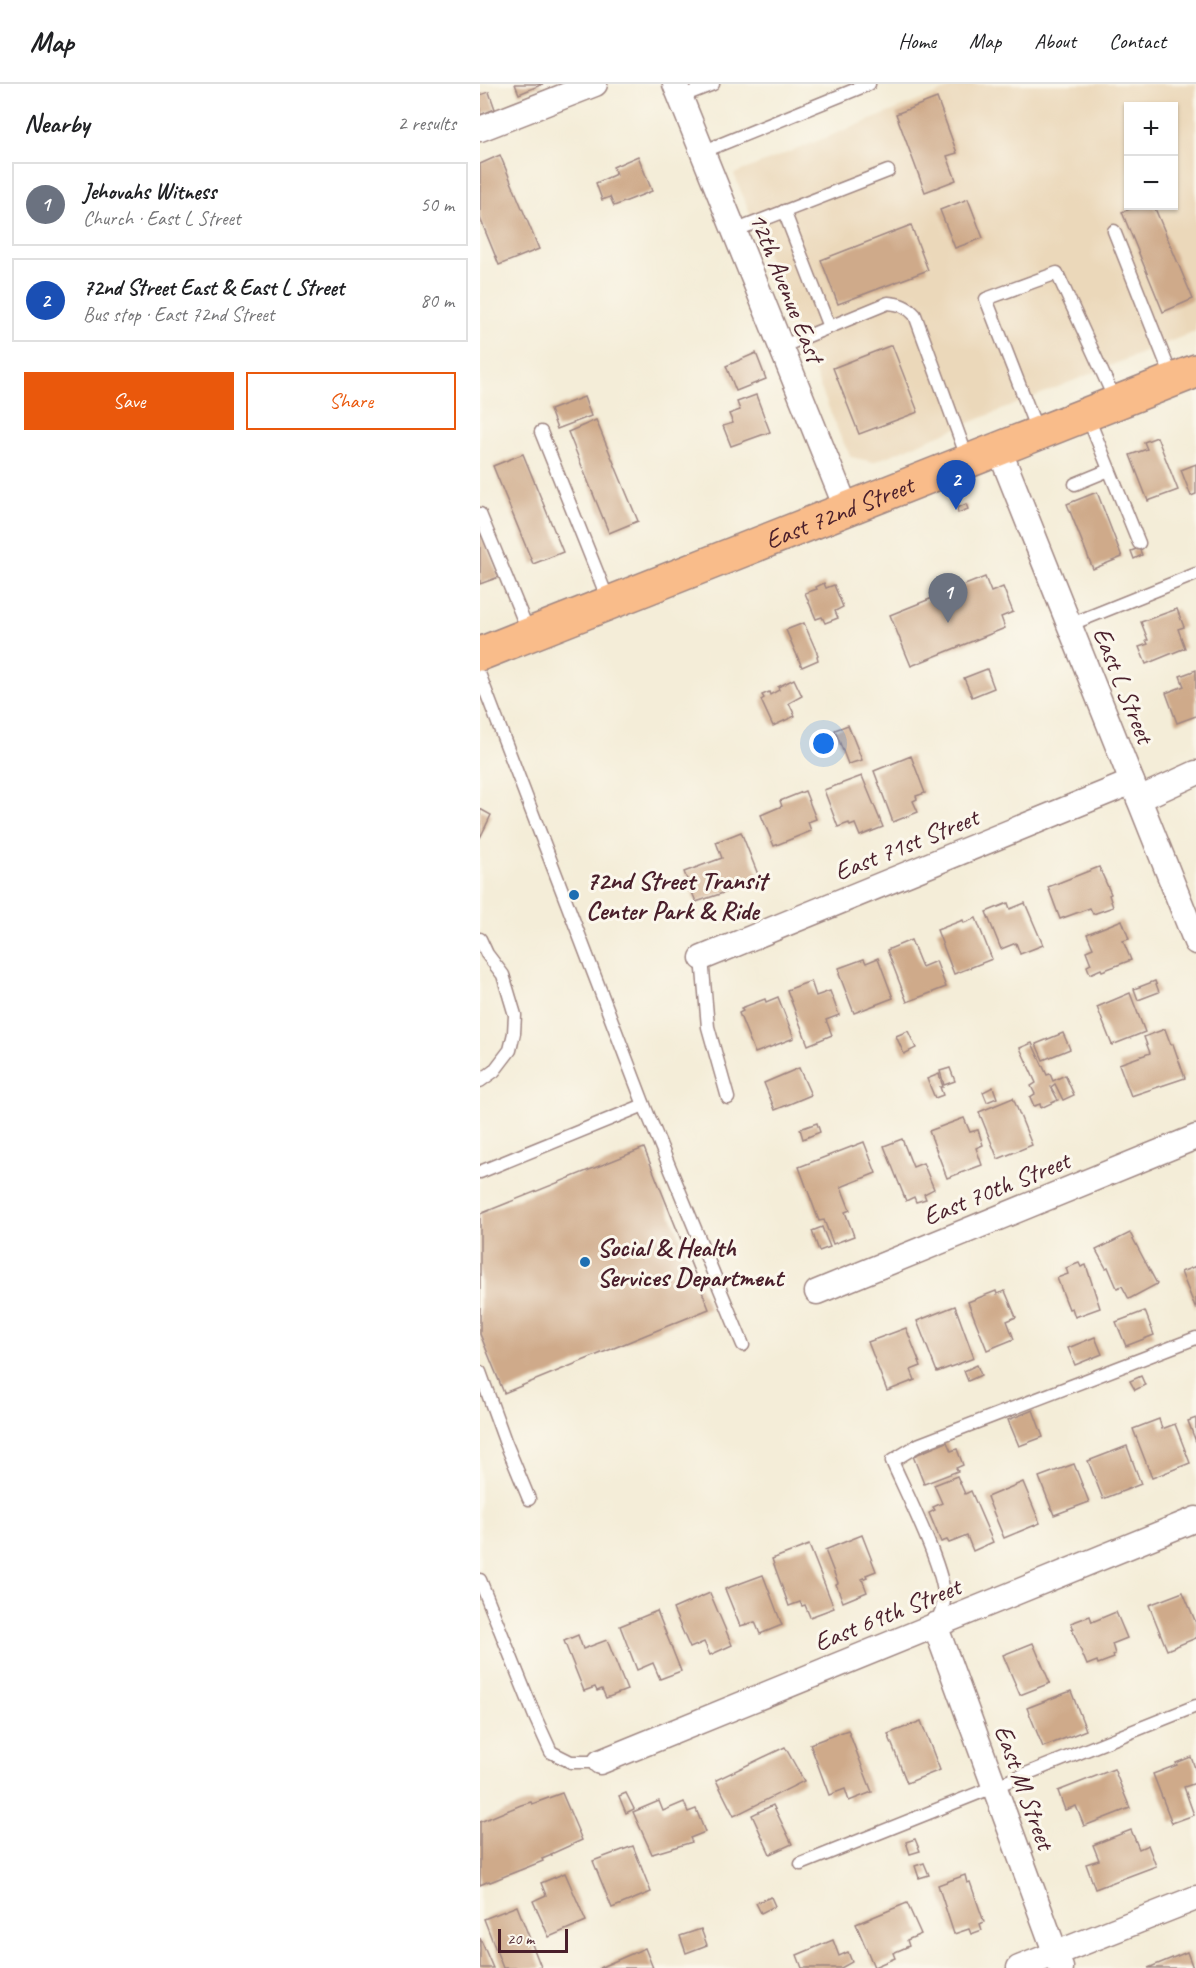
<!DOCTYPE html>
<html lang="en">
<head>
<meta charset="utf-8">
<style>
  :root { --surface:#fff; --page:#f6f6f6; --text:#202124; --muted:#757577; --line:#e0e0e0; --accent:#ea580c }
  body { margin:0; font-family:Caveat,sans-serif; background:var(--page); color:var(--text) }
  .controls { position:absolute; right:18px; top:18px; display:grid; overflow:hidden; border-radius:0px; box-shadow:0 2px 4px #0004 }
  .controls button { width:54px; height:54px; display:grid; place-items:center; padding:0; border:0; border-bottom:2px solid var(--line); background:var(--surface); color:var(--text); font:30px sans-serif }
  .scale { position:absolute; left:18px; bottom:15px; width:70px; box-sizing:border-box; padding-left:6px; border:3px solid #4a1f2b; border-top:0; font-size:16px; line-height:21px; white-space:nowrap; color:#4a1f2b; -webkit-text-stroke:4px #fbf7ec; paint-order:stroke }
  .you { position:absolute; left:344px; top:660px; width:21px; height:21px; margin:-15px; border:4px solid #fff; border-radius:50%; background:#1a73e8; box-shadow:0 0 0 9px #1a73e833 }
  .badge { display:grid; place-items:center; width:39px; height:39px; border-radius:50%; background:var(--accent); color:#fff; font-size:20px; font-weight:700 }
  .pin { position:absolute; translate:-50% -50px; filter:drop-shadow(0 2px 3px #0008) }
  .pin::after { content:''; position:absolute; top:32px; width:21px; height:18px; background:inherit; clip-path:polygon(0 0,100% 0,50% 100%) }
  .list { margin:0; padding:0; list-style:none }
  h2 { display:flex; justify-content:space-between; align-items:center; height:78px; margin:0; padding:0 24px; font-size:26px }
  h2 small { font-size:20px; font-weight:400; color:var(--muted) }
  .list li { display:grid; grid-template-columns:39px 1fr auto; gap:18px; align-items:center; box-sizing:border-box; height:84px; margin:0 12px 12px; padding:0 12px; border:2px solid var(--line); border-radius:0px }
  .list b { display:block; font-size:22px; white-space:nowrap }
  .list p { margin:0; font-size:20px; white-space:nowrap; color:var(--muted) }
  .list em { font-size:20px; font-style:normal; color:var(--muted) }
  .actions { display:flex; gap:12px; padding:18px 24px }
  .actions a { flex:1; padding:14px 0; border:2px solid var(--accent); border-radius:0px; text-align:center; font-size:21px; color:var(--accent) }
  .actions .main { background:var(--accent); color:#fff }
  .map { position:relative; flex:none; width:716px; height:1884px; overflow:hidden }
  header { display:flex; align-items:center; gap:36px; box-sizing:border-box; height:84px; padding:0 30px; background:var(--surface); border-bottom:2px solid var(--line) }
  header strong { font-size:28px }
  nav { display:flex; gap:33px; margin-inline-start:auto; font-size:21px }
  main { display:flex }
  aside { flex:1; background:var(--surface) }
  .map>svg:first-child { display:block }
  .built { fill:#ebd8ba; fill-rule:evenodd }
  .building { fill:#cfaa8a }
  .lines { fill:none; stroke-linecap:round; stroke-linejoin:round }
  .service-casing { stroke:#9f8682; stroke-width:15 }
  .minor-casing { stroke:#9f8682; stroke-width:27 }
  .primary-casing { stroke:#9f8682; stroke-width:36 }
  .service { stroke:#fff; stroke-width:12 }
  .minor { stroke:#fff; stroke-width:24 }
  .primary { stroke:#f9bc8a; stroke-width:33 }
  .poi-dot { fill:#1f6fb2; stroke:#fbf7ec; stroke-width:2 }
  .labels { text-anchor:middle; stroke-width:6; stroke-linejoin:round; paint-order:stroke }
  .street-label { font-size:26px; fill:#4a1f2b; stroke:#fbf7ec }
  .poi-label { font-size:26px; font-weight:bold; fill:#4a1f2b; stroke:#fbf7ec; text-anchor:start }
</style>
</head>
<body>
<header>
<strong>Map</strong>
<nav><a>Home</a><a>Map</a><a>About</a><a>Contact</a></nav>
</header>
<main>
<aside>
<h2>Nearby<small>2 results</small></h2>
<ul class="list">
<li><span class="badge" style="background:#6b7280">1</span><div><b>Jehovahs Witness</b><p>Church · East L Street</p></div><em>50 m</em></li>
<li><span class="badge" style="background:#1a4fb4">2</span><div><b>72nd Street East &amp; East L Street</b><p>Bus stop · East 72nd Street</p></div><em>80 m</em></li>
</ul>
<div class="actions"><a class="main">Save</a><a>Share</a></div>
</aside>
<div class="map">
<svg width="716" height="1884" viewBox="0 0 716 1884">
  <rect width="100%" height="100%" fill="#fbf7ec"/>
  <filter id="ink" filterUnits="userSpaceOnUse"><feTurbulence type="fractalNoise" baseFrequency=".0167" numOctaves="2"/><feDisplacementMap in="SourceGraphic" scale="12" xChannelSelector="R" yChannelSelector="G"/><feConvolveMatrix kernelMatrix="1 2 1 2 8 2 1 2 1" color-interpolation-filters="sRGB"/></filter>
  <filter id="wash" filterUnits="userSpaceOnUse"><feTurbulence type="fractalNoise" baseFrequency=".008" numOctaves="4" result="noise"/><feDisplacementMap in="SourceGraphic" scale="24" xChannelSelector="R" yChannelSelector="G"/><feGaussianBlur stdDeviation="1.35" result="paint"/><feColorMatrix in="noise" values="0 0 0 0 0 0 0 0 0 0 0 0 0 0 0 0 0 1.4 0 .05"/><feComposite in="paint" operator="in"/></filter>
  <g filter="url(#wash)">
    <rect width="100%" height="100%" fill="#f4edd8"/>
    <!-- built -->
    <path class="built" d="M481,0H716V247L393,378L371,373L361,354L254,90ZM648,22H694V122H648Z"/>
    <g id="blocks">
      <!-- building -->
      <g class="building">
        <path d="M35,0H63L39,10Z"/>
        <path d="M9,8L15,25L0,31V11Z"/>
        <path d="M457,14L477,69L467,72L476,96L445,108L416,30Z"/>
        <path d="M20,71L59,165L19,181L0,134V80Z"/>
        <path d="M158,72L172,107L134,122L130,113L122,116L116,99L136,90L133,83Z"/>
        <path d="M488,115L503,154L475,164L460,126Z"/>
        <path d="M657,122H674L713,215L683,228L642,128Z"/>
        <path d="M431,141L448,186L358,220L341,176Z"/>
        <path d="M412,261L438,328L379,350L353,284Z"/>
        <path d="M276,269L286,295L256,307L246,282Z"/>
        <path d="M276,311L290,348L251,362L243,342L253,339L249,330L260,326L257,318Z"/>
        <path d="M104,313L111,332L77,345L70,326Z"/>
        <path d="M116,336L158,437L129,449L88,348Z"/>
        <path d="M677,353L698,406L668,417L650,371L667,365L664,358Z"/>
        <path d="M43,370L83,468L53,480L13,382Z"/>
        <path d="M716,380V410L711,412L701,386Z"/>
        <path d="M617,408L642,473L613,485L587,420Z"/>
        <path d="M486,420L488,425L478,429L477,424Z"/>
        <path d="M0,446L19,493L0,500Z"/>
        <path d="M659,464L662,471L654,475L651,467Z"/>
        <path d="M505,493L511,508L523,503L533,528L521,533L525,544L431,582L410,531Z"/>
        <path d="M344,499L346,504L354,501L363,523L355,527L358,534L345,539L342,533L336,535L325,509L337,505L336,503Z"/>
        <path d="M697,525L704,543L698,545L705,564L666,580L659,563L668,560L666,556H668L661,538Z"/>
        <path d="M324,539L338,571L337,572L338,576L322,583L306,546Z"/>
        <path d="M507,585L514,604L492,613L484,594Z"/>
        <path d="M716,586V632L697,639L686,609L704,602L700,592Z"/>
        <path d="M314,595L322,612L309,619L315,632L293,642L281,616L284,614L282,611L289,608L290,611L299,606L298,603Z"/>
        <path d="M368,641L382,676L368,680L355,646Z"/>
        <path d="M431,672L445,709L436,712L437,715L433,717L438,728L413,738L394,687Z"/>
        <path d="M382,692L403,743L380,752L375,740L370,742L369,739L358,743L344,706Z"/>
        <path d="M325,707L336,735L328,738L331,747L294,762L281,731L302,722L300,717Z"/>
        <path d="M0,725L11,731L0,754Z"/>
        <path d="M261,748L279,793L254,803L255,805L216,818L204,788L242,774L236,758Z"/>
        <path d="M619,783L631,810L629,811L633,823L613,830L610,824L580,835L568,803Z"/>
        <path d="M528,819L530,825L545,819L563,861L540,870L536,859L521,865L506,828Z"/>
        <path d="M496,834L512,875L474,890L457,846L483,836L484,839Z"/>
        <path d="M642,836L649,855L643,857L651,876L622,887L621,885L610,890L607,882L611,880L606,867L613,864L607,850Z"/>
        <path d="M431,856L442,883L456,877L466,903L427,918L407,866Z"/>
        <path d="M398,874L413,914L374,929L359,890L360,889L359,884L384,875L386,879Z"/>
        <path d="M331,897L336,912L350,907L359,931L346,936L352,951L328,961L307,906Z"/>
        <path d="M675,897L679,908L658,916L654,905Z"/>
        <path d="M650,909L665,948L632,961L617,923Z"/>
        <path d="M298,913L314,954L275,969L259,929L263,927L261,924L285,915L286,918Z"/>
        <path d="M685,945L691,961L693,960L705,994L651,1012L639,980L670,969L664,953Z"/>
        <path d="M428,947L436,964L424,970L416,952Z"/>
        <path d="M583,949L590,965L563,976L556,960Z"/>
        <path d="M552,959L567,991L570,990L573,997L585,991L594,1011L583,1016L575,1000L571,1003L578,1016L561,1024L560,1020L554,1022L550,1013L555,1010L551,1002L556,999L540,964Z"/>
        <path d="M319,984L331,1011L295,1026L284,999Z"/>
        <path d="M470,984L475,997L464,1001L460,987Z"/>
        <path d="M459,990L463,1003H460L463,1011L455,1014L447,995Z"/>
        <path d="M513,1003L517,1014L507,1018L503,1008Z"/>
        <path d="M533,1014L552,1061L518,1075L499,1028Z"/>
        <path d="M484,1034L490,1048L498,1046L503,1061L496,1064L502,1081L467,1094L449,1047Z"/>
        <path d="M337,1039L340,1048L323,1055L320,1045Z"/>
        <path d="M422,1055L433,1083L443,1079L454,1105L444,1110L446,1115L436,1118L434,1113L426,1117L404,1062Z"/>
        <path d="M384,1058L396,1089L361,1103L370,1126L365,1128L374,1152L353,1160L344,1136L339,1137L319,1083Z"/>
        <path d="M164,1064L229,1225L24,1309L0,1250V1130Z"/>
        <path d="M342,1143L350,1163L339,1167L332,1147Z"/>
        <path d="M650,1149L677,1200L649,1215L642,1202L637,1204L628,1183L626,1184L616,1166Z"/>
        <path d="M599,1179L601,1183L606,1181L620,1224L595,1233L592,1224L589,1225L577,1194L588,1190L586,1184Z"/>
        <path d="M716,1182V1225L701,1188Z"/>
        <path d="M516,1207L517,1210L525,1207L536,1233L527,1237L534,1255L507,1266L488,1218Z"/>
        <path d="M475,1222L494,1274L457,1288L437,1237Z"/>
        <path d="M665,1227L674,1251L646,1262L636,1238Z"/>
        <path d="M426,1244L441,1282L431,1286L435,1296L407,1307L388,1258Z"/>
        <path d="M615,1253L622,1270L595,1281L588,1264Z"/>
        <path d="M497,1281L501,1291L488,1297L484,1287Z"/>
        <path d="M661,1292L665,1301L655,1306L650,1297Z"/>
        <path d="M553,1326L563,1353L539,1362L528,1336Z"/>
        <path d="M716,1334V1358L708,1337Z"/>
        <path d="M679,1335L682,1345L695,1340L710,1379L672,1394L653,1345Z"/>
        <path d="M467,1358L471,1367L477,1365L483,1381L476,1384L478,1387L444,1400L433,1372Z"/>
        <path d="M647,1362L661,1400L623,1415L608,1377Z"/>
        <path d="M594,1380L609,1418L574,1431L559,1393Z"/>
        <path d="M477,1392L485,1410L491,1407L513,1458L493,1467L487,1452L469,1459L467,1456L461,1458L449,1429L455,1426L453,1423L462,1419L454,1401Z"/>
        <path d="M543,1398L560,1439L524,1454L507,1413Z"/>
        <path d="M382,1451L396,1487L386,1491L387,1493L382,1495L387,1508L363,1518L356,1500L358,1499L345,1466Z"/>
        <path d="M329,1461L354,1524L330,1533L325,1521L322,1522L320,1518L309,1522L292,1475Z"/>
        <path d="M283,1491L302,1541L280,1550L275,1538L260,1542L245,1505Z"/>
        <path d="M703,1508L716,1539V1554L687,1566L669,1521Z"/>
        <path d="M230,1509L252,1561L230,1571L224,1558L210,1564L193,1525Z"/>
        <path d="M177,1527L201,1587L180,1595L173,1579L157,1586L140,1542Z"/>
        <path d="M636,1528L647,1554L632,1560L635,1570L633,1571L634,1574L618,1580L617,1577L607,1581L592,1545H594L591,1539L610,1532L612,1538Z"/>
        <path d="M98,1551L103,1565L127,1556L147,1606L126,1614L122,1605L117,1607L115,1603L104,1607L84,1557Z"/>
        <path d="M553,1559L570,1599L540,1611L523,1571Z"/>
        <path d="M591,1607L606,1646L563,1663L547,1624Z"/>
        <path d="M441,1637L460,1686L427,1699L408,1650Z"/>
        <path d="M368,1646L392,1708L369,1717L365,1705L349,1711L330,1660Z"/>
        <path d="M305,1663L324,1697L254,1732L236,1696Z"/>
        <path d="M711,1673L716,1687V1699L704,1703L714,1731L692,1739L673,1690L697,1681L696,1679Z"/>
        <path d="M634,1685L650,1724L604,1742L596,1722L585,1726L578,1707Z"/>
        <path d="M82,1709L102,1756L71,1770L72,1771L62,1775L63,1777L10,1798L9,1797L0,1801V1738L41,1721L51,1718L52,1720Z"/>
        <path d="M146,1709L154,1725L146,1729L139,1712Z"/>
        <path d="M179,1717L183,1727L204,1718L208,1728L216,1725L225,1748L210,1754L212,1758L172,1770L153,1728Z"/>
        <path d="M293,1721L312,1760L290,1770L272,1731Z"/>
        <path d="M651,1746L659,1765L668,1761L676,1782L615,1805L606,1780L619,1776L613,1761Z"/>
        <path d="M435,1755L440,1767L430,1770L426,1758Z"/>
        <path d="M153,1762L171,1808L132,1824L113,1777Z"/>
        <path d="M444,1779L449,1791L439,1794L435,1782Z"/>
        <path d="M85,1789L106,1837L69,1853L53,1817L66,1811L61,1799Z"/>
        <path d="M485,1791L487,1799L490,1798L504,1838L500,1840L502,1846L491,1850L489,1845L474,1850L458,1801Z"/>
        <path d="M291,1813L295,1822L281,1829L276,1819Z"/>
        <path d="M427,1819L441,1850L427,1856L429,1862L413,1869L415,1874L394,1883L376,1840Z"/>
        <path d="M37,1822L61,1883L60,1884H23L4,1835Z"/>
        <path d="M221,1845L227,1861L206,1869L200,1852Z"/>
        <path d="M0,1854L13,1884H0Z"/>
        <path d="M353,1856L359,1872L368,1868L372,1878L361,1884H322L317,1871Z"/>
        <path d="M165,1864L173,1884H119Z"/>
        <path d="M707,1868L713,1884H668Z"/>
      </g>
    </g>
  </g>
  <g filter="url(#ink)">
    <use href="#blocks" fill-opacity="0" stroke="#9f8682" stroke-width="1.5"/>
    <g class="lines">
      <!-- service casing -->
      <g class="service-casing">
        <g id="service">
          <path d="M200,13L233,0"/>
          <path d="M222,68L389,0"/>
          <path d="M304,127L349,243"/>
          <path d="M254,147L408,87"/>
          <path d="M634,147L693,296"/>
          <path d="M301,263L408,219C419,220 427,222 435,231L488,376"/>
          <path d="M607,331L659,459"/>
          <path d="M61,348L129,518"/>
          <path d="M558,349L506,215L577,189L636,318"/>
          <path d="M595,400L629,386"/>
          <path d="M0,430L49,549"/>
          <path d="M589,541L716,490"/>
          <path d="M0,592L164,1021L263,1261"/>
          <path d="M0,855L7,870L23,891L35,931L34,949L30,966L14,987L0,997"/>
          <path d="M222,874L228,943L248,1014"/>
          <path d="M0,1088L164,1021"/>
          <path d="M0,1288L25,1357L49,1415"/>
          <path d="M0,1496L56,1635L71,1668L91,1678H120"/>
          <path d="M456,1539C459,1532 463,1525 464,1517C468,1491 424,1405 412,1377L440,1360L716,1254"/>
          <path d="M321,1780L716,1622"/>
        </g>
      </g>
      <!-- minor casing -->
      <g class="minor-casing">
        <g id="minor">
          <path d="M195,0L367,426"/>
          <path d="M0,45L115,0"/>
          <path d="M519,365L716,858"/>
          <path d="M659,715L716,689"/>
          <path d="M222,874L652,698"/>
          <path d="M337,1208L716,1053"/>
          <path d="M455,1541L581,1884"/>
          <path d="M120,1678L716,1435"/>
          <path d="M539,1884L716,1814"/>
        </g>
      </g>
      <!-- primary casing -->
      <g class="primary-casing">
        <g id="primary">
          <path id="s1" d="M0,570L716,287"/>
        </g>
      </g>
      <!-- service -->
      <use href="#service" class="service"/>
      <!-- minor -->
      <use href="#minor" class="minor"/>
      <!-- primary -->
      <use href="#primary" class="primary"/>
    </g>
  </g>
  <!-- markers -->
  <g class="poi-dot">
    <circle cx="94" cy="811" r="6"/>
    <circle cx="105" cy="1178" r="6"/>
  </g>
  <g class="labels">
    <!-- street labels -->
    <g class="street-label">
      <text transform="translate(307 203) rotate(68)" y="9">12th Avenue East</text>
      <text dy="9" stroke="none"><textPath href="#s1" startOffset="386">East 72nd Street</textPath></text>
      <text transform="translate(644 601) rotate(68)" y="9">East L Street</text>
      <text transform="translate(426 760) rotate(-22)" y="9">East 71st Street</text>
      <text transform="translate(516 1104) rotate(-22)" y="9">East 70th Street</text>
      <text transform="translate(407 1530) rotate(-22)" y="9">East 69th Street</text>
      <text transform="translate(545 1703) rotate(70)" y="9">East M Street</text>
    </g>
    <!-- poi labels -->
    <g class="poi-label">
      <text x="106" y="805">72nd Street Transit<tspan x="106" dy="30">Center Park &amp; Ride</tspan></text>
      <text x="117" y="1172">Social &amp; Health<tspan x="117" dy="30">Services Department</tspan></text>
    </g>
  </g>
</svg>
<div class="controls">
<button>+</button>
<button>−</button>
</div>
<div class="scale">20 m</div>
<div class="you"></div>
<div class="pin badge" style="left:468px;top:539px;background:#6b7280">1</div>
<div class="pin badge" style="left:476px;top:426px;background:#1a4fb4">2</div>
</div>
</main>
</body>
</html>
